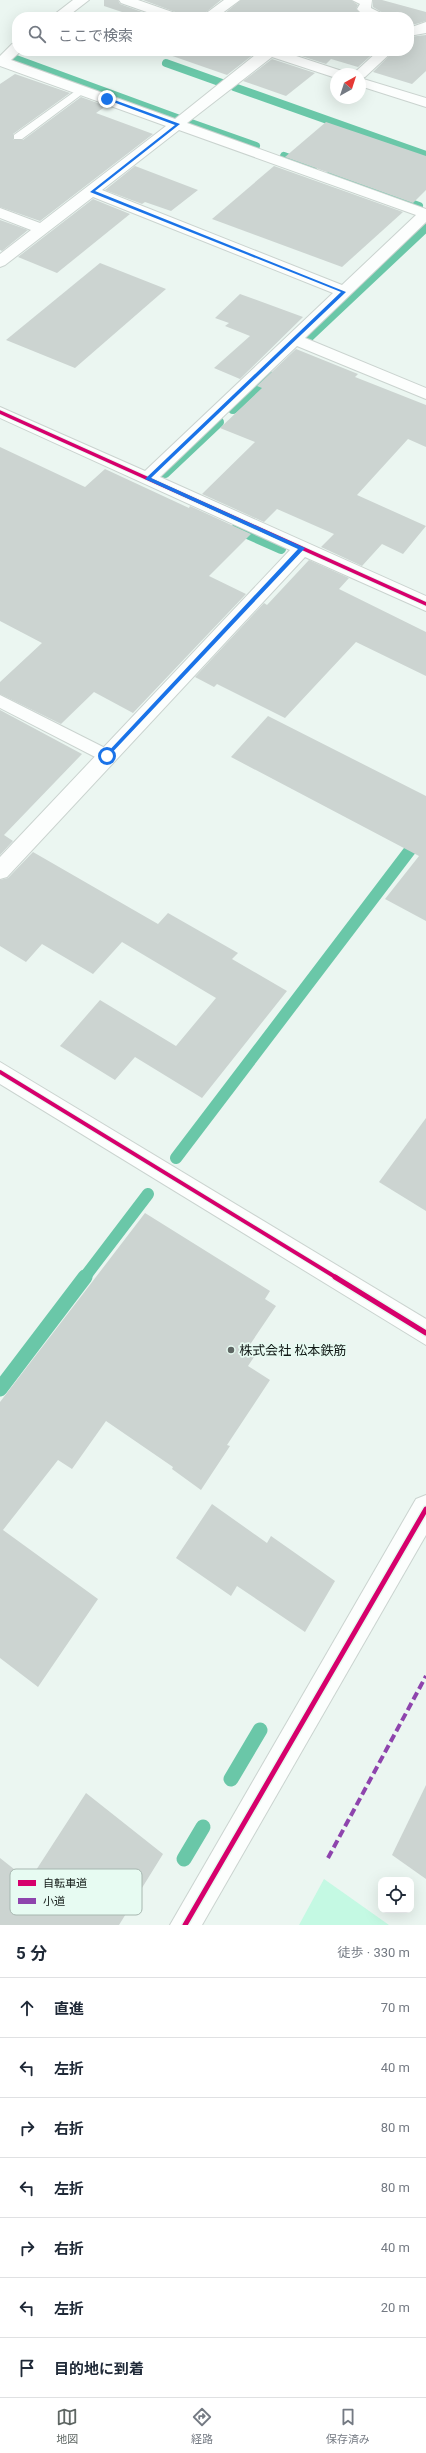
<!DOCTYPE html>
<html lang="ja">
<head>
<meta charset="utf-8">
<style>
  :root { --surface:#fff; --page:#f2f2f3; --text:#1f2937; --muted:#747a83; --line:#e0e1e3; --accent:#5e6663 }
  body { margin:0; font-family:Roboto,"Noto Sans JP",sans-serif; background:var(--page); color:var(--text) }
  .controls { position:absolute; right:12px; bottom:12px; display:grid; overflow:hidden; border-radius:8px; box-shadow:0 4px 16px #0002 }
  .controls button { width:36px; height:36px; display:grid; place-items:center; padding:0; border:0; border-bottom:1px solid var(--line); background:var(--surface); color:var(--text); font:20px sans-serif }
  .compass { position:absolute; left:330px; top:68px; width:36px; height:36px; border-radius:50%; background:var(--surface); box-shadow:0 4px 16px #0002; rotate:39deg }
  .stop { position:absolute; width:12px; height:12px; margin:-9px; border:3px solid #1a73e8; border-radius:50%; background:#fff }
  .stop.end { background:#1a73e8; border-color:#fff; box-shadow:0 1px 4px #0008 }
  .list { margin:0; padding:0; list-style:none }
  h2 { display:flex; justify-content:space-between; align-items:center; height:52px; margin:0; padding:0 16px; font-size:17px }
  h2 small { font-size:13px; font-weight:400; color:var(--muted) }
  .list li { display:grid; grid-template-columns:26px 1fr auto; gap:12px; align-items:center; box-sizing:border-box; height:60px; padding:0 16px; border-top:1px solid var(--line) }
  .list b { display:block; font-size:15px; white-space:nowrap }
  .list em { font-size:13px; font-style:normal; color:var(--muted) }
  .icon { flex:none; width:22px; height:22px; fill:none; stroke:currentColor; stroke-width:2; stroke-linecap:round; stroke-linejoin:round }
  .map { position:relative; flex:none; width:426px; height:1925px; overflow:hidden }
  .search { position:absolute; background:var(--surface); box-shadow:0 4px 16px #0002; left:12px; right:12px; top:12px; height:44px; display:flex; align-items:center; gap:10px; box-sizing:border-box; padding:0 14px; border-radius:16px; color:var(--muted); font-size:15px }
  .sheet { height:472px; background:var(--surface) }
  nav { display:flex; justify-content:space-around; align-items:center; box-sizing:border-box; height:56px; border-top:1px solid var(--line); background:var(--surface); font-size:11px; color:var(--muted) }
  nav a { display:grid; justify-items:center; gap:2px }
  nav .on { color:var(--accent) }
  .map>svg:first-child { display:block }
  .green { fill:#c4f9e3 }
  .lines { fill:none; stroke-linecap:round; stroke-linejoin:round }
  .stream-far3 { stroke:#6ac7a8; stroke-width:8 }
  .stream-far2 { stroke:#6ac7a8; stroke-width:10 }
  .stream-far1 { stroke:#6ac7a8; stroke-width:12 }
  .stream { stroke:#6ac7a8; stroke-width:15 }
  .building { fill:#ccd4d1 }
  .service-casing { stroke:#cad3cf; stroke-width:2 }
  .minor-casing { stroke:#cad3cf; stroke-width:2 }
  .service { fill:#fcfefd; fill-rule:evenodd }
  .minor { fill:#fcfefd; fill-rule:evenodd }
  .quiet { stroke:#8e44ad; stroke-width:4; stroke-dasharray:8 4; stroke-linecap:butt }
  .cycleway-far2-casing { stroke:#e7fbf2; stroke-width:5.5 }
  .cycleway-far1-casing { stroke:#e7fbf2; stroke-width:6 }
  .cycleway-casing { stroke:#e7fbf2; stroke-width:8 }
  .cycleway-far2 { stroke:#d6006c; stroke-width:3.5 }
  .cycleway-far1 { stroke:#d6006c; stroke-width:4 }
  .cycleway { stroke:#d6006c; stroke-width:5 }
  .route { fill:#1a73e8 }
  .poi-dot { fill:#5e6663; stroke:#e7fbf2; stroke-width:1.5 }
  .labels { text-anchor:middle; stroke-width:3.5; stroke-linejoin:round; paint-order:stroke }
  .poi-label { font-size:13px; fill:#121916; stroke:#e7fbf2; text-anchor:start }
  .key { fill:#e7fbf2; stroke:#a7b7b0; stroke-width:1 }
  .key-label { font-size:11px; fill:#121916 }
</style>
</head>
<body>
<div class="map">
<svg width="426" height="1925" viewBox="0 0 426 1925">
  <rect width="100%" height="100%" fill="#ebf6f1"/>
  <!-- green -->
  <path class="green" d="M324,1879L389,1925H299Z"/>
  <g class="lines">
    <!-- stream-far3 -->
    <g class="stream-far3">
      <path d="M16,59L177,118"/>
      <path d="M166,63L222,83"/>
      <path d="M234,87L426,155"/>
      <path d="M191,123L256,146"/>
      <path d="M284,156L313,167"/>
      <path d="M331,174L419,206"/>
      <path d="M309,338L426,228"/>
    </g>
    <!-- stream-far2 -->
    <g class="stream-far2">
      <path d="M233,409L269,376"/>
      <path d="M165,473L219,422"/>
      <path d="M236,529L281,549"/>
    </g>
    <!-- stream-far1 -->
    <g class="stream-far1">
      <path d="M176,1158L426,829"/>
      <path d="M84,1278L148,1194"/>
    </g>
    <!-- stream -->
    <g class="stream">
      <path d="M0,1389L85,1277"/>
      <path d="M231,1779L260,1730"/>
      <path d="M184,1859L203,1827"/>
    </g>
  </g>
  <!-- building -->
  <g class="building">
    <path d="M104,0H118L120,4L156,17H137L104,6Z"/>
    <path d="M143,0H221L200,17H181L178,13Z"/>
    <path d="M241,0H351L358,5L356,9L363,17H220Z"/>
    <path d="M373,0H382L426,12V21L409,26V17H390L373,7Z"/>
    <path d="M426,35V71L412,84L373,72L394,51H409V37Z"/>
    <path d="M158,51H258L227,75Z"/>
    <path d="M286,51H376L358,67L331,59L326,64Z"/>
    <path d="M272,59L315,73L286,96L243,81Z"/>
    <path d="M15,74L70,93L13,134V140H23L81,97L106,106L96,113L153,134L40,221L0,207V84Z"/>
    <path d="M326,122L426,156V190L413,203L285,157Z"/>
    <path d="M135,166L198,190L171,211L145,202L142,204L105,190Z"/>
    <path d="M274,166L403,212L342,267L212,219Z"/>
    <path d="M93,199L130,214L57,273L18,257Z"/>
    <path d="M0,220L28,230L2,251L0,250Z"/>
    <path d="M100,263L166,289L75,368L6,340Z"/>
    <path d="M240,294L303,317L240,379L214,368L250,336L225,326L229,323L215,318Z"/>
    <path d="M296,349L358,374L355,377L426,405V447L408,439L357,495L426,526L403,554L382,544L362,566L321,547L334,534L277,509L264,522L202,494L255,442L220,428L262,388L257,386Z"/>
    <path d="M0,447L85,487L105,469L189,508L190,506L251,534L209,576L246,594L133,713L94,692L61,724L0,694V682L42,643L0,621Z"/>
    <path d="M309,560L349,578L339,589L426,632V676L356,642L285,718L217,684L214,687L195,677L264,603L267,605Z"/>
    <path d="M0,710L82,754L4,835L13,841L0,855Z"/>
    <path d="M268,716L426,796V921L385,899L419,856L231,757Z"/>
    <path d="M33,852L158,924L168,913L238,953L232,959L287,991L202,1098L135,1057L115,1080L60,1046L100,1000L176,1046L216,998L122,942L93,974L42,944L26,962L0,946V880L8,878Z"/>
    <path d="M426,1118V1211L379,1182Z"/>
    <path d="M145,1213L270,1291L265,1299L276,1306L247,1349L256,1354L248,1366L270,1380L227,1445L230,1446L201,1490L172,1469L173,1467L106,1421L72,1469L58,1460L3,1530L98,1599L38,1687L0,1658V1402Z"/>
    <path d="M212,1504L267,1543L271,1536L335,1581L305,1632L237,1586L231,1596L176,1558Z"/>
    <path d="M426,1785V1879L392,1855Z"/>
    <path d="M86,1793L163,1854L119,1925H0V1858L29,1881Z"/>
  </g>
  <g class="lines">
    <!-- service casing -->
    <g class="service-casing">
      <g id="service">
        <path d="M81,87L87,90L85,92L22,139H14V135Z"/>
        <path d="M0,695L113,752L115,756L113,760L107,762L101,760L0,708Z"/>
      </g>
    </g>
    <!-- minor casing -->
    <g class="minor-casing">
      <g id="minor">
        <path d="M73,0H89L67,17H51Z"/>
        <path d="M119,0H138L178,14L180,17H161L121,3Z"/>
        <path d="M224,0H240L217,17H201Z"/>
        <path d="M352,0H372L371,8L389,17L364,16L357,9L360,4Z"/>
        <path d="M426,22V33L409,36V28Z"/>
        <path d="M17,43V51H21L11,60L175,119L260,51H281L342,71L344,74H336V78L272,57L187,123L426,209V222L305,338L426,388V399L297,346L160,477L426,596V611L305,557L7,877L0,879V857L290,550L0,418V407L145,471L333,293L93,197L5,265L0,267V254L31,230L0,218V208L40,223L166,126L0,66V56L12,44ZM179,130L416,215L342,285L102,190Z"/>
        <path d="M378,51H393L365,77L360,78L426,98V107L360,86V74H353Z"/>
        <path d="M0,1062L426,1319V1345L0,1084Z"/>
        <path d="M426,1495V1535L202,1925H170L416,1499Z"/>
      </g>
    </g>
    <!-- service -->
    <use href="#service" class="service"/>
    <!-- minor -->
    <use href="#minor" class="minor"/>
    <!-- quiet -->
    <path class="quiet" d="M328,1858L426,1676"/>
    <!-- cycleway-far2 casing -->
    <g class="cycleway-far2-casing">
      <path id="cycleway-far2" d="M0,412L426,604"/>
    </g>
    <!-- cycleway-far1 casing -->
    <g class="cycleway-far1-casing">
      <path id="cycleway-far1" d="M0,1072L337,1278"/>
    </g>
    <!-- cycleway casing -->
    <g class="cycleway-casing">
      <g id="cycleway">
        <path d="M335,1277L426,1333"/>
        <path d="M185,1925L426,1509"/>
      </g>
    </g>
    <!-- cycleway-far2 -->
    <use href="#cycleway-far2" class="cycleway-far2"/>
    <!-- cycleway-far1 -->
    <use href="#cycleway-far1" class="cycleway-far1"/>
    <!-- cycleway -->
    <use href="#cycleway" class="cycleway"/>
  </g>
  <!-- route -->
  <path class="route" d="M109,98L180,124L95,191L346,292L151,478L305,548L107,758L105,755L298,549L145,479L341,292L90,192L175,125L105,99Z"/>
  <!-- markers -->
  <circle class="poi-dot" cx="231" cy="1350" r="4"/>
  <g class="labels">
    <!-- poi labels -->
    <g class="poi-label">
      <text x="239" y="1355">株式会社 松本鉄筋</text>
    </g>
  </g>
  <!-- legend -->
  <rect x="10" y="1869" width="132" height="46" rx="6" class="key"/>
  <rect x="18" y="1880" width="18" height="6" fill="#d6006c"/>
  <rect x="18" y="1898" width="18" height="6" fill="#8e44ad"/>
  <g class="key-label">
    <text x="43" y="1887">自転車道</text>
    <text x="43" y="1905">小道</text>
  </g>
</svg>
<div class="controls">
<button><svg class="icon" aria-label="locate" viewBox="0 0 24 24"><circle cx="12" cy="12" r="6"/><path d="M12 2v4M12 18v4M2 12h4M18 12h4"/></svg></button>
</div>
<svg class="compass" viewBox="-18 -18 36 36"><path d="M0-13l5 13h-10z" fill="#e53935"/><path d="M0 13l5-13h-10z" fill="#747a83"/></svg>
<div class="stop" style="left:107px;top:756px"></div>
<div class="stop end" style="left:107px;top:99px"></div>
<div class="search"><svg class="icon" aria-label="search" viewBox="0 0 24 24"><circle cx="10" cy="10" r="6"/><path d="M15 15l6 6"/></svg>ここで検索</div>
</div>
<section class="sheet">
<h2>5 分<small>徒歩 · 330 m</small></h2>
<ul class="list">
<li><svg class="icon" aria-label="ahead" viewBox="0 0 24 24"><path d="M12 20V5M6 11l6-6 6 6"/></svg><div><b>直進</b></div><em>70 m</em></li>
<li><svg class="icon" aria-label="left" viewBox="0 0 24 24"><path d="M17 20v-9H6M10 6l-5 5 5 5"/></svg><div><b>左折</b></div><em>40 m</em></li>
<li><svg class="icon" aria-label="right" viewBox="0 0 24 24"><path d="M7 20v-9h11M14 6l5 5-5 5"/></svg><div><b>右折</b></div><em>80 m</em></li>
<li><svg class="icon" aria-label="left" viewBox="0 0 24 24"><path d="M17 20v-9H6M10 6l-5 5 5 5"/></svg><div><b>左折</b></div><em>80 m</em></li>
<li><svg class="icon" aria-label="right" viewBox="0 0 24 24"><path d="M7 20v-9h11M14 6l5 5-5 5"/></svg><div><b>右折</b></div><em>40 m</em></li>
<li><svg class="icon" aria-label="left" viewBox="0 0 24 24"><path d="M17 20v-9H6M10 6l-5 5 5 5"/></svg><div><b>左折</b></div><em>20 m</em></li>
<li><svg class="icon" aria-label="arrive" viewBox="0 0 24 24"><path d="M6 21V4h12l-3 4 3 4H6"/></svg><div><b>目的地に到着</b></div></li>
</ul>
</section>
<nav>
<a class="on"><svg class="icon" aria-label="map" viewBox="0 0 24 24"><path d="M3 6l6-2 6 2 6-2v14l-6 2-6-2-6 2zM9 4v14M15 6v14"/></svg>地図</a>
<a><svg class="icon" aria-label="directions" viewBox="0 0 24 24"><path d="M12 3l9 9-9 9-9-9zM9 14v-3h6M13 9l2 2-2 2"/></svg>経路</a>
<a><svg class="icon" aria-label="saved" viewBox="0 0 24 24"><path d="M7 4h10v16l-5-4-5 4z"/></svg>保存済み</a>
</nav>
</body>
</html>
